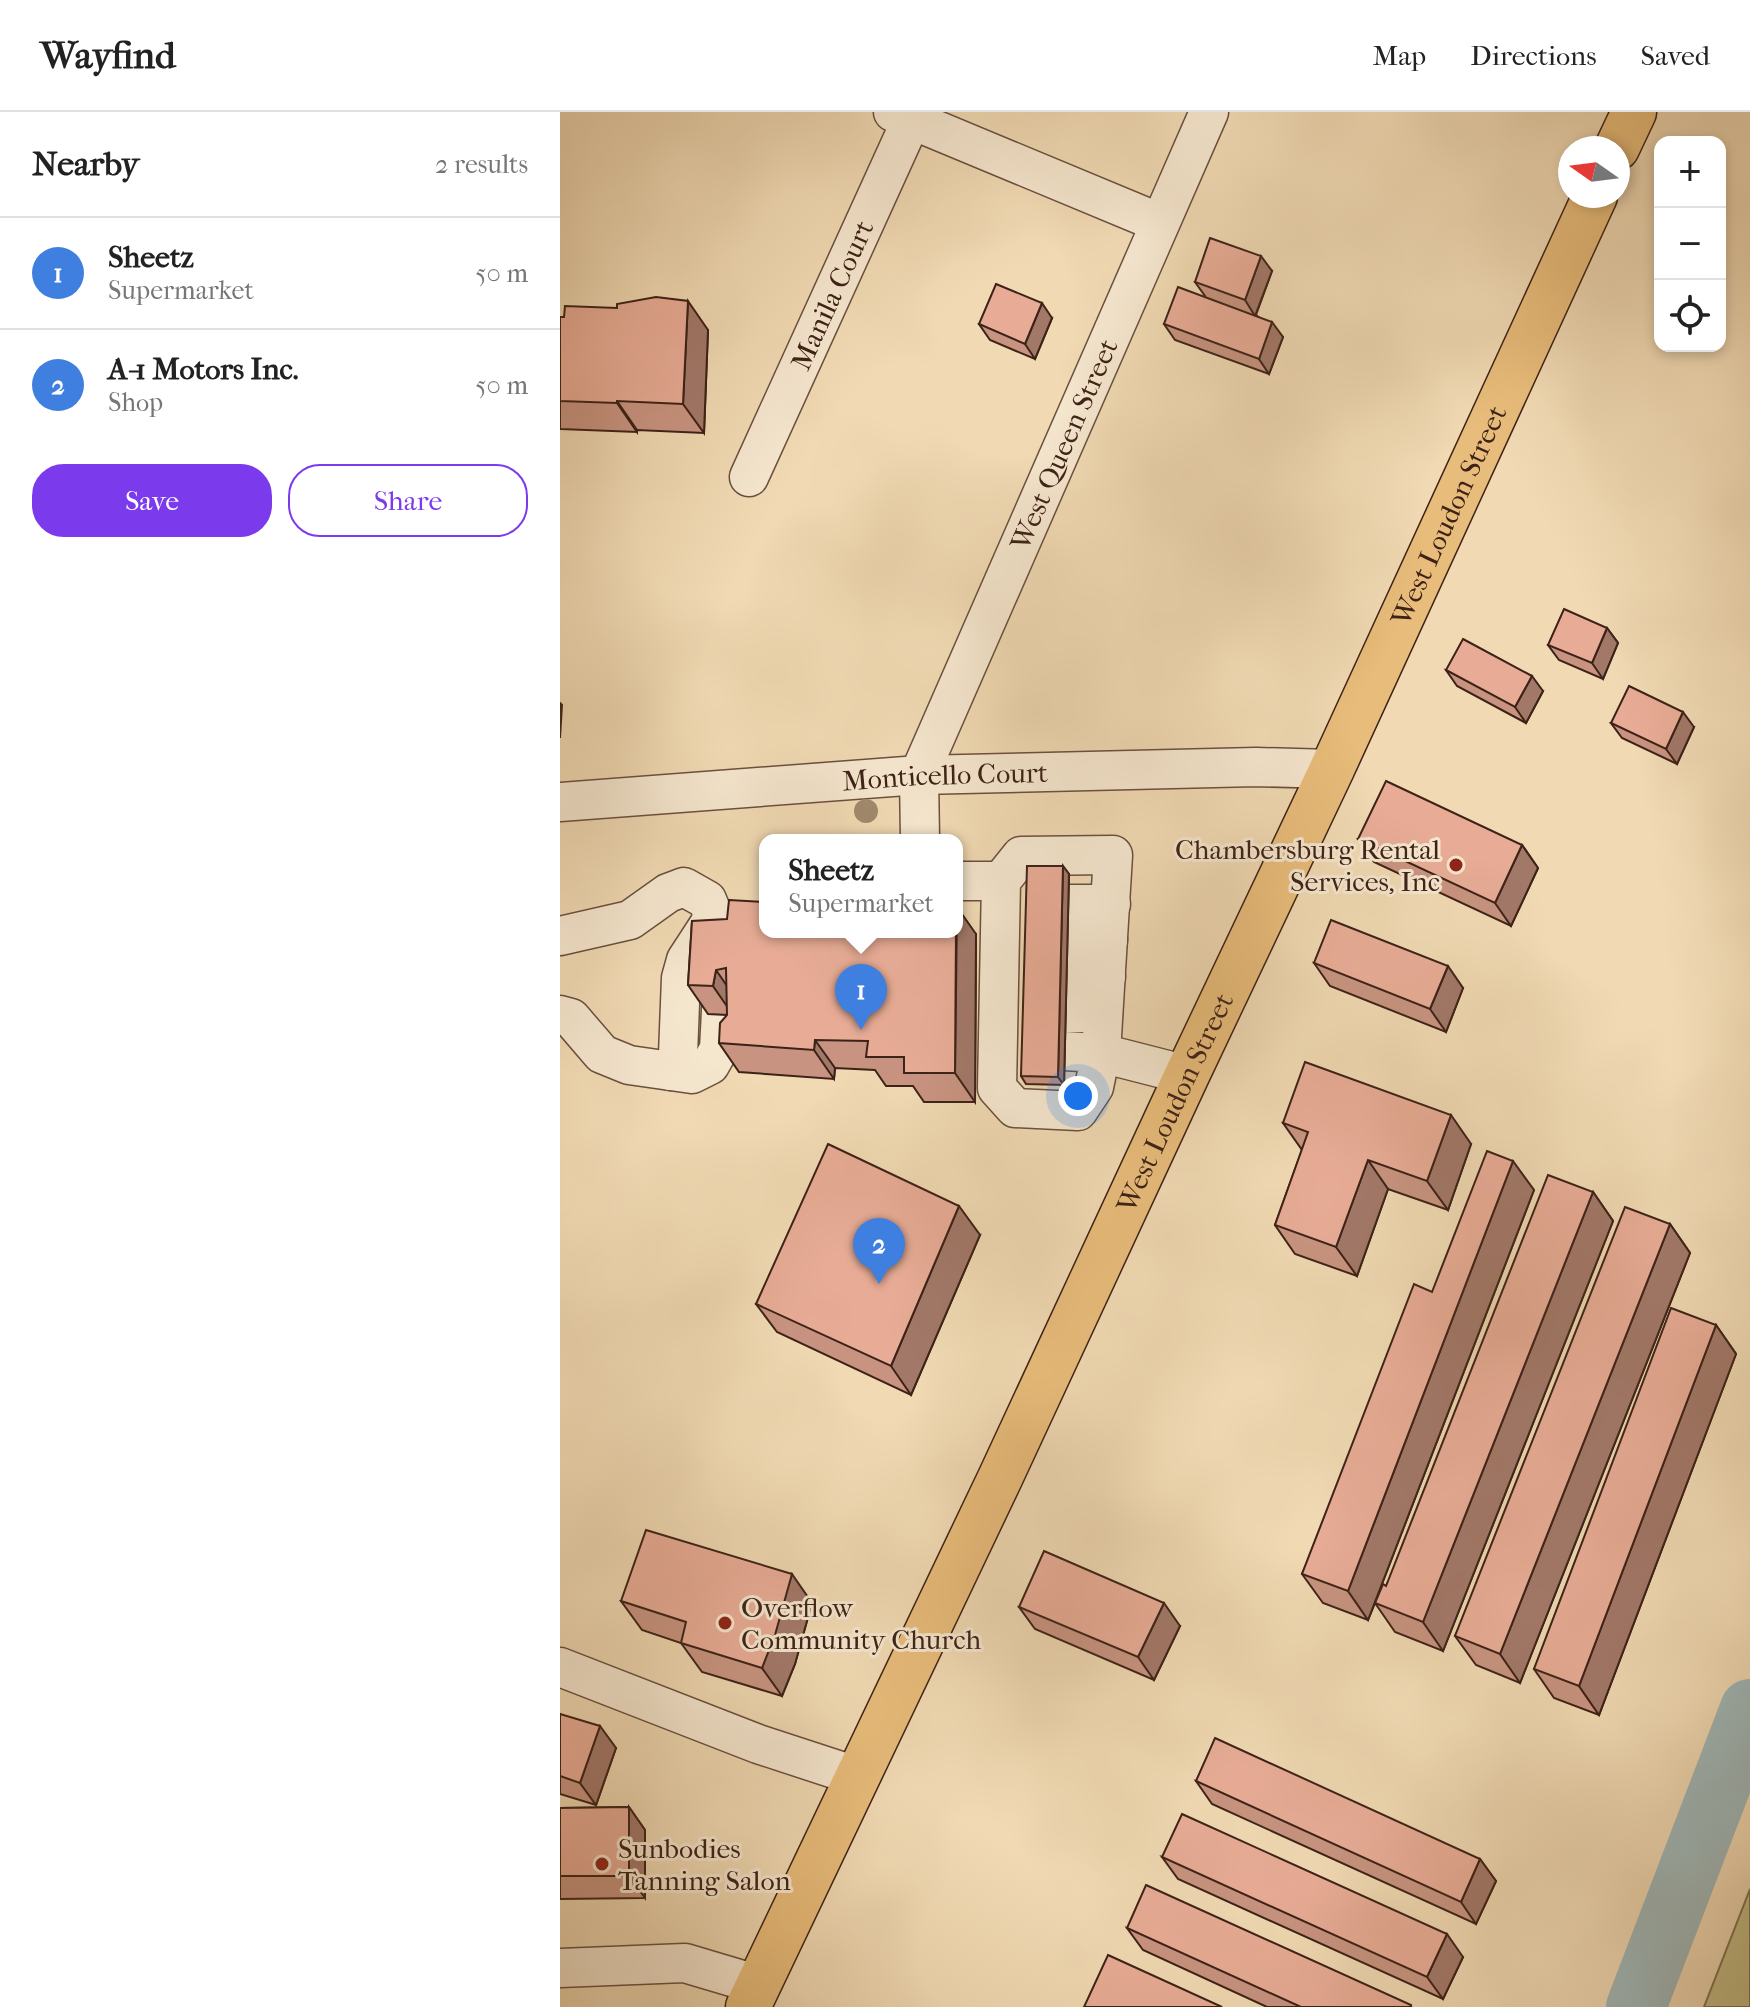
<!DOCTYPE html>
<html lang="en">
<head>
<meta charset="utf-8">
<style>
  :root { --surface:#fff; --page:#f6f6f6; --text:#222; --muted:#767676; --line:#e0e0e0; --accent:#7c3aed }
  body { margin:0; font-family:"IM FELL French Canon",serif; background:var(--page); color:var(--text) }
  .controls { position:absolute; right:24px; top:24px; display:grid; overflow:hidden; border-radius:16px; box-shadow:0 4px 12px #0003 }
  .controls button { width:72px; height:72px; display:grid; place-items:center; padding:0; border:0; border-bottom:2px solid var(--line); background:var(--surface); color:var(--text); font:40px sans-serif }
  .compass { position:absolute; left:998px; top:24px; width:72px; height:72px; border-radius:50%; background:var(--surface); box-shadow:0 4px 12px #0003; rotate:284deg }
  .you { position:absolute; left:518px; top:984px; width:28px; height:28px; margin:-20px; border:6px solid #fff; border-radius:50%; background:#1a73e8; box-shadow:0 0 0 12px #1a73e833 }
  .badge { display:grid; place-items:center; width:52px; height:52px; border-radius:50%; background:var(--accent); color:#fff; font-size:26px; font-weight:700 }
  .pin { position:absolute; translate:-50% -66px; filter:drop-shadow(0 2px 4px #0008) }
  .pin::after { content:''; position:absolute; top:42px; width:28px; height:24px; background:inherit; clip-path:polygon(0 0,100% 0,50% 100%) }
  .popup { position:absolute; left:199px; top:722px; width:204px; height:104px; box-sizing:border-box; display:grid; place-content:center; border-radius:16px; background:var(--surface); filter:drop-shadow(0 2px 6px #0005); font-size:26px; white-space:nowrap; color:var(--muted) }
  .popup b { font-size:30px; color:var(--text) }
  .popup::after { content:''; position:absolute; left:50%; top:100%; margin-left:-16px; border:16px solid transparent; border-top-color:var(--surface) }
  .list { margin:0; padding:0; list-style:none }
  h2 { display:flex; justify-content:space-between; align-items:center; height:104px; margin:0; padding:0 32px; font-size:34px }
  h2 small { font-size:26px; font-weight:400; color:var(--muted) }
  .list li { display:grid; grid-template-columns:52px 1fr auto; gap:24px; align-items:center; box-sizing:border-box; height:112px; padding:0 32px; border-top:2px solid var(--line) }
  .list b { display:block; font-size:30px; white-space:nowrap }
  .list p { margin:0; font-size:26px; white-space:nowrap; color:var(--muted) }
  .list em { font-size:26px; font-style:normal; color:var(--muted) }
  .actions { display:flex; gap:16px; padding:24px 32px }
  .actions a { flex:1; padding:18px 0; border:2px solid var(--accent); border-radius:32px; text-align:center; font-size:28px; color:var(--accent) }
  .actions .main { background:var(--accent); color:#fff }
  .icon { flex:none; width:44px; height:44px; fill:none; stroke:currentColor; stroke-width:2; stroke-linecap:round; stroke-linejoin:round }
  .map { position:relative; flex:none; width:1190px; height:1895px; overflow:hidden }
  header { display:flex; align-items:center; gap:48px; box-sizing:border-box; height:112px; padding:0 40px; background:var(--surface); border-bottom:2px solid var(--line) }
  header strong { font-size:38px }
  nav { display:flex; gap:44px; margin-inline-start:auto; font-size:28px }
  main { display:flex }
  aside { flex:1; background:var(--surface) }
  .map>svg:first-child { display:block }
  .green { fill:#c2bd87; stroke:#80704f; stroke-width:2 }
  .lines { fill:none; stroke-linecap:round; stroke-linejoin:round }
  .river { stroke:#9fb7b8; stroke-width:60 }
  .minor-casing { stroke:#6a503e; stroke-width:41 }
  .highway-casing { stroke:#3d2217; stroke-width:47 }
  .minor { stroke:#f5e6ce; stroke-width:38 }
  .highway { stroke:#e8bc7a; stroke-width:44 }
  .tree { fill:#a08a6d }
  .wall { fill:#c89481; stroke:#3d2217; stroke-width:2 }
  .shaded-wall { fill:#a27869; stroke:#3d2217; stroke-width:2 }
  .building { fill:#e8ac96; stroke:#3d2217; stroke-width:2 }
  .poi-dot { fill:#8f2418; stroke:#f5e6ce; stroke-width:3 }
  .labels { text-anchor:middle; stroke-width:6; stroke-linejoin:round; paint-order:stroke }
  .street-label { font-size:28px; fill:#3d2217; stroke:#f5e6ce }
  .poi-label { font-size:28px; fill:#3d2217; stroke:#f5e6ce; text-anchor:start }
</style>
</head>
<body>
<header>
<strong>Wayfind</strong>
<nav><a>Map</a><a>Directions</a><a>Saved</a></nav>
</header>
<main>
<aside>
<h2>Nearby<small>2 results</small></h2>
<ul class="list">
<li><span class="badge" style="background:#3f7fe0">1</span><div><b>Sheetz</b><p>Supermarket</p></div><em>50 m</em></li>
<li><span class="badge" style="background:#3f7fe0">2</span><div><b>A-1 Motors Inc.</b><p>Shop</p></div><em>50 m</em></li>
</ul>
<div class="actions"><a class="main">Save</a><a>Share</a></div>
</aside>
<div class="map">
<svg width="1190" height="1895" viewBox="0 0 1190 1895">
  <rect width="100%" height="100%" fill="#f0d9b3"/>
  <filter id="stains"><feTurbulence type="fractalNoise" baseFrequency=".0025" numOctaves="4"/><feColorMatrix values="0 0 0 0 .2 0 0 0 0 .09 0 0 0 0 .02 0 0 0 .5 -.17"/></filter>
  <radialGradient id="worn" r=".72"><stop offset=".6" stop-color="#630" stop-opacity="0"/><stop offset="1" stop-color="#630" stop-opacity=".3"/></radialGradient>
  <!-- green -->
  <path class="green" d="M1190,1777V1895H1144Z"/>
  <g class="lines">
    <!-- river -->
    <path class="river" d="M1076,1895L1190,1597"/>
    <!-- minor casing -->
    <g class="minor-casing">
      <g id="minor">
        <path d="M333,0L600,111"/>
        <path id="s1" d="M189,365L355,0"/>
        <path id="s2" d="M0,690L359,663L696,655L772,657"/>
        <path id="s3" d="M360,728L359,663L649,0"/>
        <path d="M397,769H441"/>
        <path d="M508,792H551"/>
        <path d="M0,824L70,808L108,781L124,775L147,788L154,805L158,808L165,822L159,937L150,953L132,962L69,953L42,942L11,906L0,903"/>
        <path d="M507,828H548"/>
        <path d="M506,865H546"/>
        <path d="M505,901H543"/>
        <path d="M504,939L541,941L534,975L518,999L455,996L437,976L441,769L461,744L553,743L541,941L627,963"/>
        <path d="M111,959L118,943L121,866L126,848L154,805"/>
        <path d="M0,1555L198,1632L299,1665"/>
        <path d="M0,1856L125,1851L199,1873"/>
      </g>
    </g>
    <!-- highway casing -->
    <g class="highway-casing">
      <g id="highway">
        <path d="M1057,36L1074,0"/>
        <path id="s4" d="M188,1895L441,1364L627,963L772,657L1035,84"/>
      </g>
    </g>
    <!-- minor -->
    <use href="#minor" class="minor"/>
    <!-- highway -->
    <use href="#highway" class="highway"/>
  </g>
  <!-- trees -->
  <circle class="tree" cx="306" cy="699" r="12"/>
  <!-- wall -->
  <g class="wall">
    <path d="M712,159L696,203L723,225L709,262L615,228L604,212L645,184L635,170Z"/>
    <path d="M0,205L148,218L144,321L77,318V320L0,317Z"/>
    <path d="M492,206L475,247L430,228L419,212Z"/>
    <path d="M1047,516L1058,531L1043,567L999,548L988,533Z"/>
    <path d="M886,558L983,579L966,611L897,574Z"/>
    <path d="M1051,611L1134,615L1117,652L1062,626Z"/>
    <path d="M798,727L962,733L978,756L951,814L814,750Z"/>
    <path d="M503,754L509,762L504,973L466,972L461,964Z"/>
    <path d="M132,809L416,822L415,990H364L353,974H326L315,958L275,956L274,967L179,960L159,931L167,903L148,902L128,873Z"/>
    <path d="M754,851L903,876L886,920L770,874Z"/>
    <path d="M723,1011L911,1032L888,1098L828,1077L797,1164L735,1142L715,1113L742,1038Z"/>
    <path d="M974,1078L815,1490L826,1474L1033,1080L1053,1109L883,1539L835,1520L815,1491L808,1508L763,1491L742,1462L872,1180Z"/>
    <path d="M1110,1112L1130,1141L960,1571L916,1553L895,1524Z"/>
    <path d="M420,1123L351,1283L217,1220L196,1192Z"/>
    <path d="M1156,1213L1176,1242L1039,1603L994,1586L974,1557Z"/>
    <path d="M61,1489L252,1491L235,1552L222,1584L142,1560L121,1531L82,1518Z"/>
    <path d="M459,1495L620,1514L594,1568L475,1517Z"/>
    <path d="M0,1602L56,1636L36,1693L0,1682Z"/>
    <path d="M636,1669L920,1747L936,1769L916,1812L652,1692Z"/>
    <path d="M69,1695L85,1718V1786L0,1787V1696Z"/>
    <path d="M602,1745L903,1845L883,1887L618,1767Z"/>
    <path d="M567,1816L852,1895H707L583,1838Z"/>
  </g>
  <!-- shaded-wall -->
  <g class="shaded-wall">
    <path d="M701,144L712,159L695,204L685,188Z"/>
    <path d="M128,189L148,218L144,321L123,292Z"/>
    <path d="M482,191L492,206L475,247L465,232Z"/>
    <path d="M712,210L723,225L709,262L699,247Z"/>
    <path d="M57,289L77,318V320L57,291Z"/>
    <path d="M1047,516L1058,531L1043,567L1032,551Z"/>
    <path d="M972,564L983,579L966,611L955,595Z"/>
    <path d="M0,591L2,593L0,626Z"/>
    <path d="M1123,600L1134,615L1117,652L1106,637Z"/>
    <path d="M962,733L978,756L951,814L935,791Z"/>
    <path d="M503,754L509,762L504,973L498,965Z"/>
    <path d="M397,795L416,822L415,990L395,961Z"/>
    <path d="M888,854L903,876L886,920L870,897Z"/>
    <path d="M156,858L176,887L173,903L153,874Z"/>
    <path d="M255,928L275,956L274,967L254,938Z"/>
    <path d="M891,1003L911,1032L888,1098L867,1069Z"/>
    <path d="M808,1048L828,1077L797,1164L776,1135Z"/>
    <path d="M953,1049L974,1078L808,1508L788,1479Z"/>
    <path d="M1033,1080L1053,1109L883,1539L863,1510Z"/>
    <path d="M399,1094L420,1123L351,1283L331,1254Z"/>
    <path d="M1110,1112L1130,1141L960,1571L940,1542Z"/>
    <path d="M1156,1213L1176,1242L1039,1603L1019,1574Z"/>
    <path d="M232,1462L252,1491L235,1552L222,1584L202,1556Z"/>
    <path d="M604,1491L620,1514L594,1568L578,1545Z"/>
    <path d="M40,1614L56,1636L36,1693L20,1671Z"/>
    <path d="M69,1695L85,1718V1786L69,1764Z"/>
    <path d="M920,1747L936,1769L916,1812L901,1790Z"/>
    <path d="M887,1822L903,1845L883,1887L867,1865Z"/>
  </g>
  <!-- building -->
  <g class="building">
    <path d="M650,126L701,144L685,188L635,170Z"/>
    <path d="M436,172L482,191L465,232L419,212Z"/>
    <path d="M618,175L712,210L699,247L604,212Z"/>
    <path d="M96,185L128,189L123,292L57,289V291L0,289V205H4L5,194L57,196V192Z"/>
    <path d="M1004,497L1047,516L1032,551L988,533Z"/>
    <path d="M903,527L972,564L955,595L886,558Z"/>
    <path d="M1069,574L1123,600L1106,637L1051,611Z"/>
    <path d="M826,669L962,733L935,791L798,727Z"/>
    <path d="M467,754H503L498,965L461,964Z"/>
    <path d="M169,788L205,790V820H396L395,961H344V945H306L308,929L255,928L254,938L159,931L160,911L167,903L166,856L156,858L153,874L128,873L132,809L167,807Z"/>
    <path d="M771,808L888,854L870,897L754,851Z"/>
    <path d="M745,950L891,1003L867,1069L808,1048L776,1135L715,1113L748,1020L723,1011Z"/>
    <path d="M268,1032L399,1094L331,1254L196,1192Z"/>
    <path d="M927,1039L953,1049L788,1479L742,1462L854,1172L872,1180Z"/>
    <path d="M988,1063L1033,1080L863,1510L815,1491L823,1472L826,1474Z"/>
    <path d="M1065,1095L1110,1112L940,1542L895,1524Z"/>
    <path d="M1111,1196L1156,1213L1019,1574L974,1557Z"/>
    <path d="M86,1418L232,1462L215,1523L202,1556L121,1531L126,1510L61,1489Z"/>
    <path d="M484,1439L604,1491L578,1545L459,1495Z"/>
    <path d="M0,1602L40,1614L20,1671L0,1664Z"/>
    <path d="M655,1626L920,1747L901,1790L636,1669Z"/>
    <path d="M69,1695V1764H0V1696Z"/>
    <path d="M622,1702L887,1822L867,1865L602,1745Z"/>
    <path d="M586,1773L851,1893L850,1895H741L567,1816Z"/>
    <path d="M548,1843L662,1895H524Z"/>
  </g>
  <!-- markers -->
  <g class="poi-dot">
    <circle cx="896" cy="753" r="8"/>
    <circle cx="165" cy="1511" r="8"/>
    <circle cx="42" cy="1752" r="8"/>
  </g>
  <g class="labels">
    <!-- street labels -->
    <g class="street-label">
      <text dy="10" stroke="none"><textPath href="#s1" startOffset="200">Manila Court</textPath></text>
      <text dy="10" stroke="none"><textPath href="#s3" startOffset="426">West Queen Street</textPath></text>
      <text dy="10" stroke="none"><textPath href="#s4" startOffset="1648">West Loudon Street</textPath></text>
      <text dy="10" stroke="none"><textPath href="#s2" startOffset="386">Monticello Court</textPath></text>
      <text dy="10" stroke="none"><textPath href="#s4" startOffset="1000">West Loudon Street</textPath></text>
    </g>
    <!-- poi labels -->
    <g class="poi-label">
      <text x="880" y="747" text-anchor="end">Chambersburg Rental<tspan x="880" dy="32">Services, Inc</tspan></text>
      <text x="181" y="1505">Overflow<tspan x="181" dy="32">Community Church</tspan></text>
      <text x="58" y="1746">Sunbodies<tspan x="58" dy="32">Tanning Salon</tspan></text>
    </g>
  </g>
  <rect width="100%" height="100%" filter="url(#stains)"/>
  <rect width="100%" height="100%" fill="url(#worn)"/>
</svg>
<div class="controls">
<button>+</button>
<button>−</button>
<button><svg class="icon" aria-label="locate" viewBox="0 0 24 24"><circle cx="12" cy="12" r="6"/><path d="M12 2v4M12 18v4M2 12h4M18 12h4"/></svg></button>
</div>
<svg class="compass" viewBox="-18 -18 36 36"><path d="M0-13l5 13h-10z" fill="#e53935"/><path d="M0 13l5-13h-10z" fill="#767676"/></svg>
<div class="you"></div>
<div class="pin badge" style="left:301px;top:918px;background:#3f7fe0">1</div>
<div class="popup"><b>Sheetz</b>Supermarket</div>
<div class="pin badge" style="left:319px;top:1172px;background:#3f7fe0">2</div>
</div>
</main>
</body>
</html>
